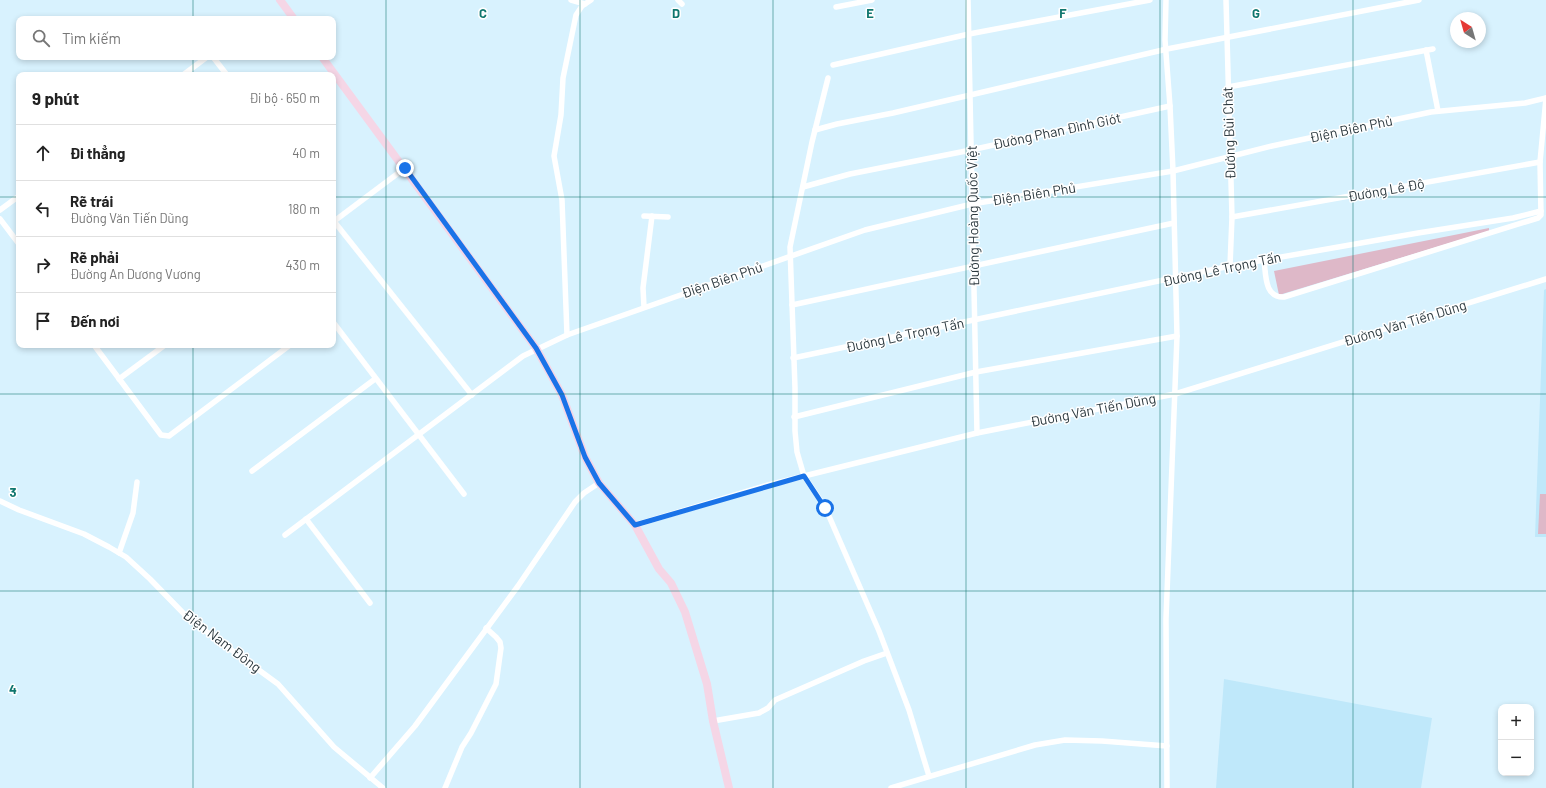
<!DOCTYPE html>
<html lang="vi">
<head>
<meta charset="utf-8">
<style>
  :root { --surface:#fff; --page:#f2f2f2; --text:#222; --muted:#767676; --line:#e0e0e0 }
  body { margin:0; font-family:Barlow,sans-serif; background:var(--page); color:var(--text) }
  .controls { position:absolute; right:12px; bottom:12px; display:grid; overflow:hidden; border-radius:8px; box-shadow:0 2px 6px #0003 }
  .controls button { width:36px; height:36px; display:grid; place-items:center; padding:0; border:0; border-bottom:1px solid var(--line); background:var(--surface); color:var(--text); font:20px sans-serif }
  .compass { position:absolute; left:1450px; top:12px; width:36px; height:36px; border-radius:50%; background:var(--surface); box-shadow:0 2px 6px #0003; rotate:323deg }
  .stop { position:absolute; width:12px; height:12px; margin:-9px; border:3px solid #1a73e8; border-radius:50%; background:#fff }
  .stop.end { background:#1a73e8; border-color:#fff; box-shadow:0 1px 4px #0008 }
  .list { margin:0; padding:0; list-style:none }
  h2 { display:flex; justify-content:space-between; align-items:center; height:52px; margin:0; padding:0 16px; font-size:17px }
  h2 small { font-size:13px; font-weight:400; color:var(--muted) }
  .list li { display:grid; grid-template-columns:26px 1fr auto; gap:12px; align-items:center; box-sizing:border-box; height:56px; padding:0 16px; border-top:1px solid var(--line) }
  .list b { display:block; font-size:15px; white-space:nowrap }
  .list p { margin:0; font-size:13px; white-space:nowrap; color:var(--muted) }
  .list em { font-size:13px; font-style:normal; color:var(--muted) }
  .icon { flex:none; width:22px; height:22px; fill:none; stroke:currentColor; stroke-width:2; stroke-linecap:round; stroke-linejoin:round }
  .map { position:relative; flex:none; width:1546px; height:788px; overflow:hidden }
  .search { position:absolute; background:var(--surface); box-shadow:0 2px 6px #0003; left:16px; top:16px; width:320px; height:44px; display:flex; align-items:center; gap:10px; box-sizing:border-box; padding:0 14px; border-radius:8px; color:var(--muted); font-size:15px }
  .panel { position:absolute; background:var(--surface); box-shadow:0 2px 6px #0003; left:16px; top:72px; width:320px; height:276px; border-radius:8px }
  .map>svg:first-child { display:block }
  .built { fill:#bfe8fa }
  .green { fill:#deb8c8 }
  .lines { fill:none; stroke-linecap:round; stroke-linejoin:round }
  .street { stroke:#fff; stroke-width:5.5 }
  .secondary { stroke:#f5d6e6; stroke-width:8 }
  .route { stroke:#1a73e8; stroke-width:5 }
  .grid { fill:none; stroke:#0f766e; stroke-width:1; stroke-opacity:0.55 }
  .labels { text-anchor:middle; stroke-width:3; stroke-linejoin:round; paint-order:stroke }
  .street-label { font-size:14px; fill:#2c393f; stroke:#fff }
  .grid-label { font-size:13px; text-anchor:middle; font-weight:bold; fill:#0f766e; stroke:#fff; stroke-width:3; stroke-linejoin:round; paint-order:stroke }
</style>
</head>
<body>
<div class="map">
<svg width="1546" height="788" viewBox="0 0 1546 788">
  <rect width="100%" height="100%" fill="#d8f2fe"/>
  <!-- built -->
  <g class="built">
    <path d="M1546,289V537H1535L1544,290Z"/>
    <path d="M1224,679L1432,718L1421,788H1216Z"/>
  </g>
  <!-- green -->
  <g class="green">
    <path d="M1489,228V231L1279,295L1274,271Z"/>
    <path d="M1540,494H1546V534H1538Z"/>
  </g>
  <g class="lines">
    <!-- street -->
    <g class="street">
      <path d="M571,0L585,4"/>
      <path d="M678,0L682,4"/>
      <path d="M968,0L977,433"/>
      <path d="M1166,0L1165,40L1170,106L1173,171L1177,336L1166,619L1167,788"/>
      <path d="M1226,0L1232,217L1230,266"/>
      <path d="M836,7L872,0"/>
      <path d="M1426,50L1438,111"/>
      <path d="M213,57L227,75"/>
      <path d="M833,65L969,34L1150,0"/>
      <path d="M183,75L207,57"/>
      <path d="M828,78L812,142L790,247L795,388V431L797,452L804,476L825,507L879,631L909,710L929,776"/>
      <path d="M1228,87L1433,49"/>
      <path d="M815,130L837,124L893,113L1167,49L1419,0"/>
      <path d="M803,187L850,174L971,150L1170,106"/>
      <path d="M0,210L19,196"/>
      <path d="M644,216L668,217"/>
      <path d="M1232,217L1540,162"/>
      <path d="M0,219L19,244"/>
      <path d="M333,220L472,395"/>
      <path d="M333,222L405,168"/>
      <path d="M1264,260C1266,274 1264,298 1284,297L1538,218L1541,215L1540,162L1546,98"/>
      <path d="M792,305L1174,223"/>
      <path d="M644,307L643,288L652,216"/>
      <path d="M333,322L464,494"/>
      <path d="M567,335L562,200L554,156L561,115L563,78L576,15L582,6L591,0"/>
      <path d="M94,345L161,435L169,436L290,345"/>
      <path d="M793,358L1230,266L1418,233L1513,218L1541,211"/>
      <path d="M119,379L165,345"/>
      <path d="M794,417L976,372L1177,336"/>
      <path d="M252,471L375,379"/>
      <path d="M0,501L19,510L84,534L109,547L126,557L150,579L189,619L278,684L334,747L383,788"/>
      <path d="M306,519L370,603"/>
      <path d="M635,525L768,485L977,433L1175,394L1546,279"/>
      <path d="M285,535L523,356L567,335L865,230L972,204L1173,171L1272,146L1431,112L1525,103L1546,98"/>
      <path d="M119,553L133,513L137,482"/>
      <path d="M713,721L759,713L768,708L775,700L864,661L887,653"/>
      <path d="M370,778L415,726L518,586L575,502L584,493L599,483"/>
      <path d="M445,788L462,747L471,733L496,684L501,648L500,642L496,637L486,628"/>
      <path d="M891,788L1035,745L1065,740L1102,741L1167,746"/>
    </g>
    <!-- secondary -->
    <g class="secondary">
      <path d="M280,0L294,19"/>
      <path d="M322,57L536,348L562,395L585,457L599,483L635,525L659,569L671,583L685,612L707,684L713,721L729,788"/>
    </g>
  </g>
  <g class="lines">
    <!-- route -->
    <path class="route" d="M405,168L536,348L562,395L585,457L599,483L635,525L804,476L825,508"/>
  </g>
  <!-- grid -->
  <path class="grid" d="M193,0V19M386,0V788M580,0V788M773,0V788M966,0V788M1160,0V788M1353,0V788M193,57V75M0,197H19M333,197H1546M193,345V788M0,394H1546M0,591H1546"/>
  <g class="labels">
    <!-- street labels -->
    <g class="street-label">
      <text transform="translate(1351 129) rotate(-12)" y="5">Điện Biên Phủ</text>
      <text transform="translate(1057 131) rotate(-12)" y="5">Đường Phan Đình Giót</text>
      <text transform="translate(1229 133) rotate(-92)" y="5">Đường Bùi Chát</text>
      <text transform="translate(1386 190) rotate(-10)" y="5">Đường Lê Độ</text>
      <text transform="translate(1034 194) rotate(-9)" y="5">Điện Biên Phủ</text>
      <text transform="translate(973 216) rotate(-91)" y="5">Đường Hoàng Quốc Việt</text>
      <text transform="translate(1222 269) rotate(-12)" y="5">Đường Lê Trọng Tấn</text>
      <text transform="translate(722 280) rotate(-19)" y="5">Điện Biên Phủ</text>
      <text transform="translate(1405 323) rotate(-17)" y="5">Đường Văn Tiến Dũng</text>
      <text transform="translate(905 335) rotate(-12)" y="5">Đường Lê Trọng Tấn</text>
      <text transform="translate(1093 410) rotate(-11)" y="5">Đường Văn Tiến Dũng</text>
      <text transform="translate(222 641) rotate(37)" y="5">Điện Nam Đông</text>
    </g>
  </g>
  <g class="grid-label">
    <text x="483" y="18">C</text>
    <text x="676" y="18">D</text>
    <text x="870" y="18">E</text>
    <text x="1063" y="18">F</text>
    <text x="1256" y="18">G</text>
    <text x="13" y="497">3</text>
    <text x="13" y="694">4</text>
  </g>
</svg>
<div class="controls">
<button>+</button>
<button>−</button>
</div>
<svg class="compass" viewBox="-18 -18 36 36"><path d="M0-13l5 13h-10z" fill="#e53935"/><path d="M0 13l5-13h-10z" fill="#767676"/></svg>
<div class="stop" style="left:825px;top:508px"></div>
<div class="stop end" style="left:405px;top:168px"></div>
<div class="search"><svg class="icon" aria-label="search" viewBox="0 0 24 24"><circle cx="10" cy="10" r="6"/><path d="M15 15l6 6"/></svg>Tìm kiếm</div>
<section class="panel">
<h2>9 phút<small>Đi bộ · 650 m</small></h2>
<ul class="list">
<li><svg class="icon" aria-label="ahead" viewBox="0 0 24 24"><path d="M12 20V5M6 11l6-6 6 6"/></svg><div><b>Đi thẳng</b></div><em>40 m</em></li>
<li><svg class="icon" aria-label="left" viewBox="0 0 24 24"><path d="M17 20v-9H6M10 6l-5 5 5 5"/></svg><div><b>Rẽ trái</b><p>Đường Văn Tiến Dũng</p></div><em>180 m</em></li>
<li><svg class="icon" aria-label="right" viewBox="0 0 24 24"><path d="M7 20v-9h11M14 6l5 5-5 5"/></svg><div><b>Rẽ phải</b><p>Đường An Dương Vương</p></div><em>430 m</em></li>
<li><svg class="icon" aria-label="arrive" viewBox="0 0 24 24"><path d="M6 21V4h12l-3 4 3 4H6"/></svg><div><b>Đến nơi</b></div></li>
</ul>
</section>
</div>
</body>
</html>
